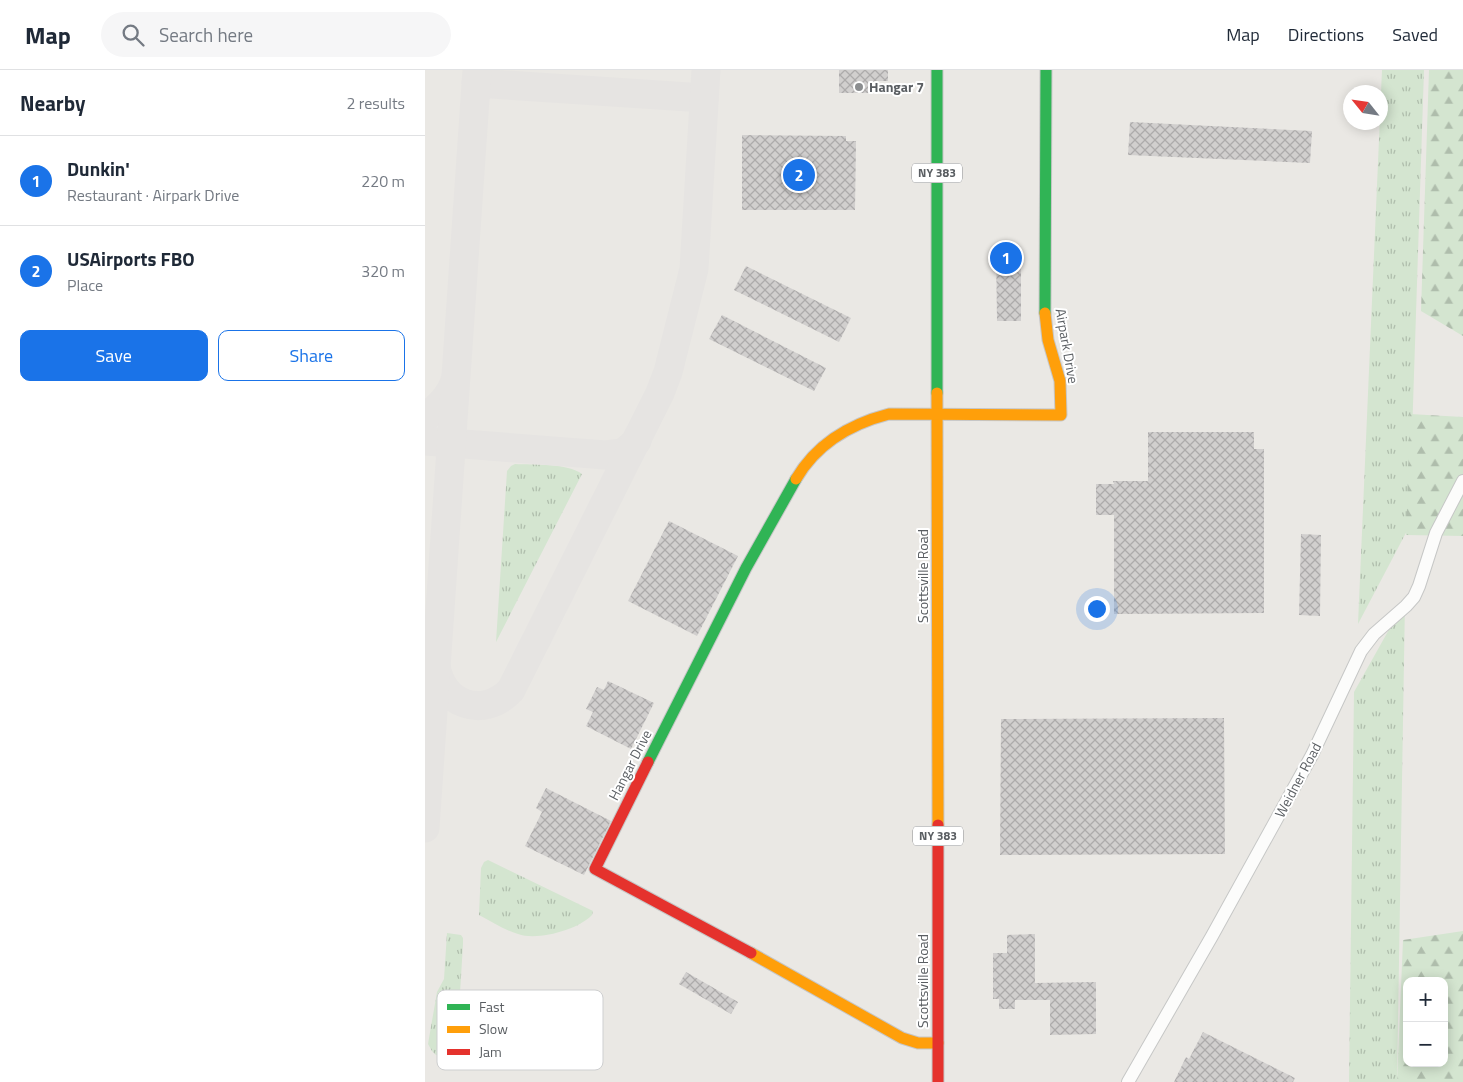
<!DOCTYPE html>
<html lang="en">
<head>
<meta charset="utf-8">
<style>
  :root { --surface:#fff; --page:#f6f6f7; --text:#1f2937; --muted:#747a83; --line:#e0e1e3; --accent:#1a73e8 }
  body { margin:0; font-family:"Titillium Web",sans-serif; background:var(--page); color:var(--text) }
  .controls { position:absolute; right:15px; bottom:15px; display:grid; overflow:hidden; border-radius:10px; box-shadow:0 2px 12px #0003 }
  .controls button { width:45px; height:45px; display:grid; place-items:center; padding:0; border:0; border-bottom:1px solid var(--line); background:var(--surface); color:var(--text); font:25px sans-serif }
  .compass { position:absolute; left:918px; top:15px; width:45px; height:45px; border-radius:50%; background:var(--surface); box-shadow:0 2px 12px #0003; rotate:300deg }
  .you { position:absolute; left:671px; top:538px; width:18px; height:18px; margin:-12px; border:4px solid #fff; border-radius:50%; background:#1a73e8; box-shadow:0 0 0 8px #1a73e833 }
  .badge { display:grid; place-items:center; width:32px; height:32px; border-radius:50%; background:var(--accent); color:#fff; font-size:16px; font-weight:700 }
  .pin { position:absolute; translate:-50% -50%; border:2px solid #fff; box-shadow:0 1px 5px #0006 }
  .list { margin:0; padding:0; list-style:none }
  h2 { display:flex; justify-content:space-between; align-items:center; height:65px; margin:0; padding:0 20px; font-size:21px }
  h2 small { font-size:16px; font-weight:400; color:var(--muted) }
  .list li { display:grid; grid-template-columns:32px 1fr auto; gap:15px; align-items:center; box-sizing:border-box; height:90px; padding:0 20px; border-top:1px solid var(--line) }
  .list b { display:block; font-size:19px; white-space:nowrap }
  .list p { margin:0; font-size:16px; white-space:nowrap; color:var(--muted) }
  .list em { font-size:16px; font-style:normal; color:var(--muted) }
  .actions { display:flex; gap:10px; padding:15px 20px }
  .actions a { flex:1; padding:11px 0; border:1px solid var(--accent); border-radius:10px; text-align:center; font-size:18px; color:var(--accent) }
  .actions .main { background:var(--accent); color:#fff }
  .icon { flex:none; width:28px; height:28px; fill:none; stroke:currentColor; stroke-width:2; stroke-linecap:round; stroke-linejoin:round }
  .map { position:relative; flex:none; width:1038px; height:1012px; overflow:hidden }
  header { display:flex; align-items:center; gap:30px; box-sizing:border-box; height:70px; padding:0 25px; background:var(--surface); border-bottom:1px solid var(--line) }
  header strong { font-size:24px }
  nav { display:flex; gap:28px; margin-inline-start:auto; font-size:18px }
  .search { width:350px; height:45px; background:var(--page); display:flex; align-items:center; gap:12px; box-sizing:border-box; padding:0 18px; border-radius:28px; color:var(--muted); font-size:19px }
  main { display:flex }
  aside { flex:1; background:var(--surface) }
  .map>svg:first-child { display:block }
  .grass { fill:url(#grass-tufts) }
  .forest { fill:url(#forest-firs); fill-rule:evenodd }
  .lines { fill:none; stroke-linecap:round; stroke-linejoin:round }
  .taxiway { stroke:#e6e4e2; stroke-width:29 }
  .building { fill:url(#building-cross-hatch) }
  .street-casing { stroke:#c6c7c6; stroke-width:14 }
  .fast-casing { stroke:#c6c6c6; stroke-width:13 }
  .slow-casing { stroke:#c6c6c6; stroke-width:13 }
  .jam-casing { stroke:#c6c6c6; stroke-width:13 }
  .street { stroke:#fcfcfb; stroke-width:12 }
  .fast { stroke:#30b455; stroke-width:11 }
  .slow { stroke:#ff9f0a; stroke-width:11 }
  .jam { stroke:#e5322d; stroke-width:11 }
  .poi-dot { fill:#8c8e90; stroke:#fff; stroke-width:2 }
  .labels { text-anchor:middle; stroke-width:4; stroke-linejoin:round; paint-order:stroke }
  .shield { fill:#fff; stroke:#8c8e91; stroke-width:1 }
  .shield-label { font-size:12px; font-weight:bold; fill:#5a5e62 }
  .poi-label { font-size:14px; font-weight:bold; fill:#5a5e62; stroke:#fff; text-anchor:start }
  .street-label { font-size:14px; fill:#5a5e62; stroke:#fff }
  .key { fill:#fff; stroke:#cecfd0; stroke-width:1 }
  .key-label { font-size:14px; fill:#5a5e62 }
</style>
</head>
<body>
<header>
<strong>Map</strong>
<div class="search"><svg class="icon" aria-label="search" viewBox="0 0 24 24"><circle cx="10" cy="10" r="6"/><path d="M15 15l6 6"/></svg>Search here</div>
<nav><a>Map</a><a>Directions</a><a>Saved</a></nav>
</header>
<main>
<aside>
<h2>Nearby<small>2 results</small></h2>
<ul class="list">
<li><span class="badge">1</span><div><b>Dunkin'</b><p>Restaurant · Airpark Drive</p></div><em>220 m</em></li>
<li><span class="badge">2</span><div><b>USAirports FBO</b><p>Place</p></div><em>320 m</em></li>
</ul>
<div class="actions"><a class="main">Save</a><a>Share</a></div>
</aside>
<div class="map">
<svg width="1038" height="1012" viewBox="0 0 1038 1012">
  <defs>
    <pattern id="grass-tufts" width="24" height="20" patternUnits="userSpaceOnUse" patternTransform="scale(1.25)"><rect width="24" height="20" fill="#d4e5d0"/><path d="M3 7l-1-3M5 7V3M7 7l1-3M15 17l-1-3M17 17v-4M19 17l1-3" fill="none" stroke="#afbdac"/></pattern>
    <pattern id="forest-firs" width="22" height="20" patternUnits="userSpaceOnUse" patternTransform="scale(1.25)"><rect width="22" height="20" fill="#d4e5d0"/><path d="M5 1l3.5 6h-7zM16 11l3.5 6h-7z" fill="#afbdac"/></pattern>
    <pattern id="building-cross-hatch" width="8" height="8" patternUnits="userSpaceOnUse" patternTransform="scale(1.25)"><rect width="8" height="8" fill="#d1cfce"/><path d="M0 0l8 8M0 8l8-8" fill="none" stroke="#adabab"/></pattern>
  </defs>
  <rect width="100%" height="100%" fill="#eae8e4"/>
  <!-- grass -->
  <g class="grass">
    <path d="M957,0H999L984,457L933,554Z"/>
    <path d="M90,394C109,395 142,393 157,404L71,572L82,401L86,396Z"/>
    <path d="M980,531L972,1012H924L929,622Z"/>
    <path d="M63,790L168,841L167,845C153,860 112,871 93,864C79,860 66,851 54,845L56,798L59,792Z"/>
    <path d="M22,863L36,865L38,868V874L32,973L27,983L19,987L11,985L7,981L3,974L12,922L19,909Z"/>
  </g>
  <!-- forest -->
  <g class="forest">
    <path d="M1004,0H1038V266L996,241Z"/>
    <path d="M985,344L1038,347V466L981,465Z"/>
    <path d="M1038,861V1012H972L978,870ZM982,911H1019V993H982Z"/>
  </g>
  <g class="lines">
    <!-- taxiway -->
    <g class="taxiway">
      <path d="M51,13L279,28"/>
      <path d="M0,348C13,337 25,327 30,310"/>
      <path d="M0,371L180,385L198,383L212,371"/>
      <path d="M11,595C16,634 58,650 86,620L235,323L243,302L269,199L281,0"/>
      <path d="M0,758L52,0"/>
    </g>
  </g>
  <!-- building -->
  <g class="building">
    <path d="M414,0H463V11H454V23H414Z"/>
    <path d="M705,52L887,61L885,93L703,85Z"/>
    <path d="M317,65L421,66V71H431L430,140H317Z"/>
    <path d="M581,175H588V178H596V251H572L571,177H581Z"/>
    <path d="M321,196L426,248L414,272L309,220Z"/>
    <path d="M297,245L401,298L389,321L284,269Z"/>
    <path d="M723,362H829V379H839V543L689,544V445H671V414H689L688,411H723Z"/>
    <path d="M244,451L313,486L272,566L203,531Z"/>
    <path d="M876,464L896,465L895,546L874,545Z"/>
    <path d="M183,611L229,633L206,679L161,656L168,642L161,639L172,617L179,620Z"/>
    <path d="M799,648L800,784L575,785L576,649Z"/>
    <path d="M121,718L186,751L159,805L100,776L117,742L111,738Z"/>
    <path d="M610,864V913L671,912V964L625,965V930H590V939H574V929H568V883H582V865Z"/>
    <path d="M261,902L313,932L306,944L254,914Z"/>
    <path d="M778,962L870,1008L868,1012H749L761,987L764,989Z"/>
  </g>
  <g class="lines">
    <!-- street casing -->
    <g class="street-casing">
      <path id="street" d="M703,1012L787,866L887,685L936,581L949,564L981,536L989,527L994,516L1011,463L1038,411"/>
    </g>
    <!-- fast casing -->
    <g class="fast-casing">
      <g id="fast">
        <path d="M512,0V323"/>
        <path d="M620,243L621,0"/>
        <path d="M223,692L321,498L371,409"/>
      </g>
    </g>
    <!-- slow casing -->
    <g class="slow-casing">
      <g id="slow">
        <path d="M512,323L513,755"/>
        <path d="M371,409C392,373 425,354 464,344L636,345L635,311L623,270L620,243"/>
        <path d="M326,883L477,968L493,973H513"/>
      </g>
    </g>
    <!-- jam casing -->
    <g class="jam-casing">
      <g id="jam">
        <path d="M223,692L170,799L326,883"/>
        <path d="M513,755V1012"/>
      </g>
    </g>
    <!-- street -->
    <use href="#street" class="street"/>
    <!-- fast -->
    <use href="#fast" class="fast"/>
    <!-- slow -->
    <use href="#slow" class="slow"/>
    <!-- jam -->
    <use href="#jam" class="jam"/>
  </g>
  <!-- markers -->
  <circle class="poi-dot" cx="434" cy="17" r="5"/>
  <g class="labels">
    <!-- shield labels -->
    <g class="shield">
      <rect x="487" y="93.5" width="50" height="19" rx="4"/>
      <rect x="488" y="756.5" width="50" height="19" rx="4"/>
    </g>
    <g class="shield-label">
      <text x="512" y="107">NY 383</text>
      <text x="513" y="770">NY 383</text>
    </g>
    <!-- poi labels -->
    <g class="poi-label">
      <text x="444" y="22">Hangar 7</text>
    </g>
    <!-- street labels -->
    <g class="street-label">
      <text transform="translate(642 276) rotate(80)" y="5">Airpark Drive</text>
      <text transform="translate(498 506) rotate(-90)" y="5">Scottsville Road</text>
      <text transform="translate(205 695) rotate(-63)" y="5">Hangar Drive</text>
      <text transform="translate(873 710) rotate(-62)" y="5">Weidner Road</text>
      <text transform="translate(498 911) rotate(-90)" y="5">Scottsville Road</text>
    </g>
  </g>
  <!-- legend -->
  <rect x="12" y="920" width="166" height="80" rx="8" class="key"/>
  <rect x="22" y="934" width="23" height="6" fill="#30b455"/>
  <rect x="22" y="956" width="23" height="7" fill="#ff9f0a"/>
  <rect x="22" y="979" width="23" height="6" fill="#e5322d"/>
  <g class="key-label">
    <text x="54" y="942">Fast</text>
    <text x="54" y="964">Slow</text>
    <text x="54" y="987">Jam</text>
  </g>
</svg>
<div class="controls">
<button>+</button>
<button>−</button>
</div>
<svg class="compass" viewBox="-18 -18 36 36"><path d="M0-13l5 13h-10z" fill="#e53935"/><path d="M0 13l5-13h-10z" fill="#747a83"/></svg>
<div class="you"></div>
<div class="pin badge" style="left:581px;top:188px">1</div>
<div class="pin badge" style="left:374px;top:105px">2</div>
</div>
</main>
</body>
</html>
